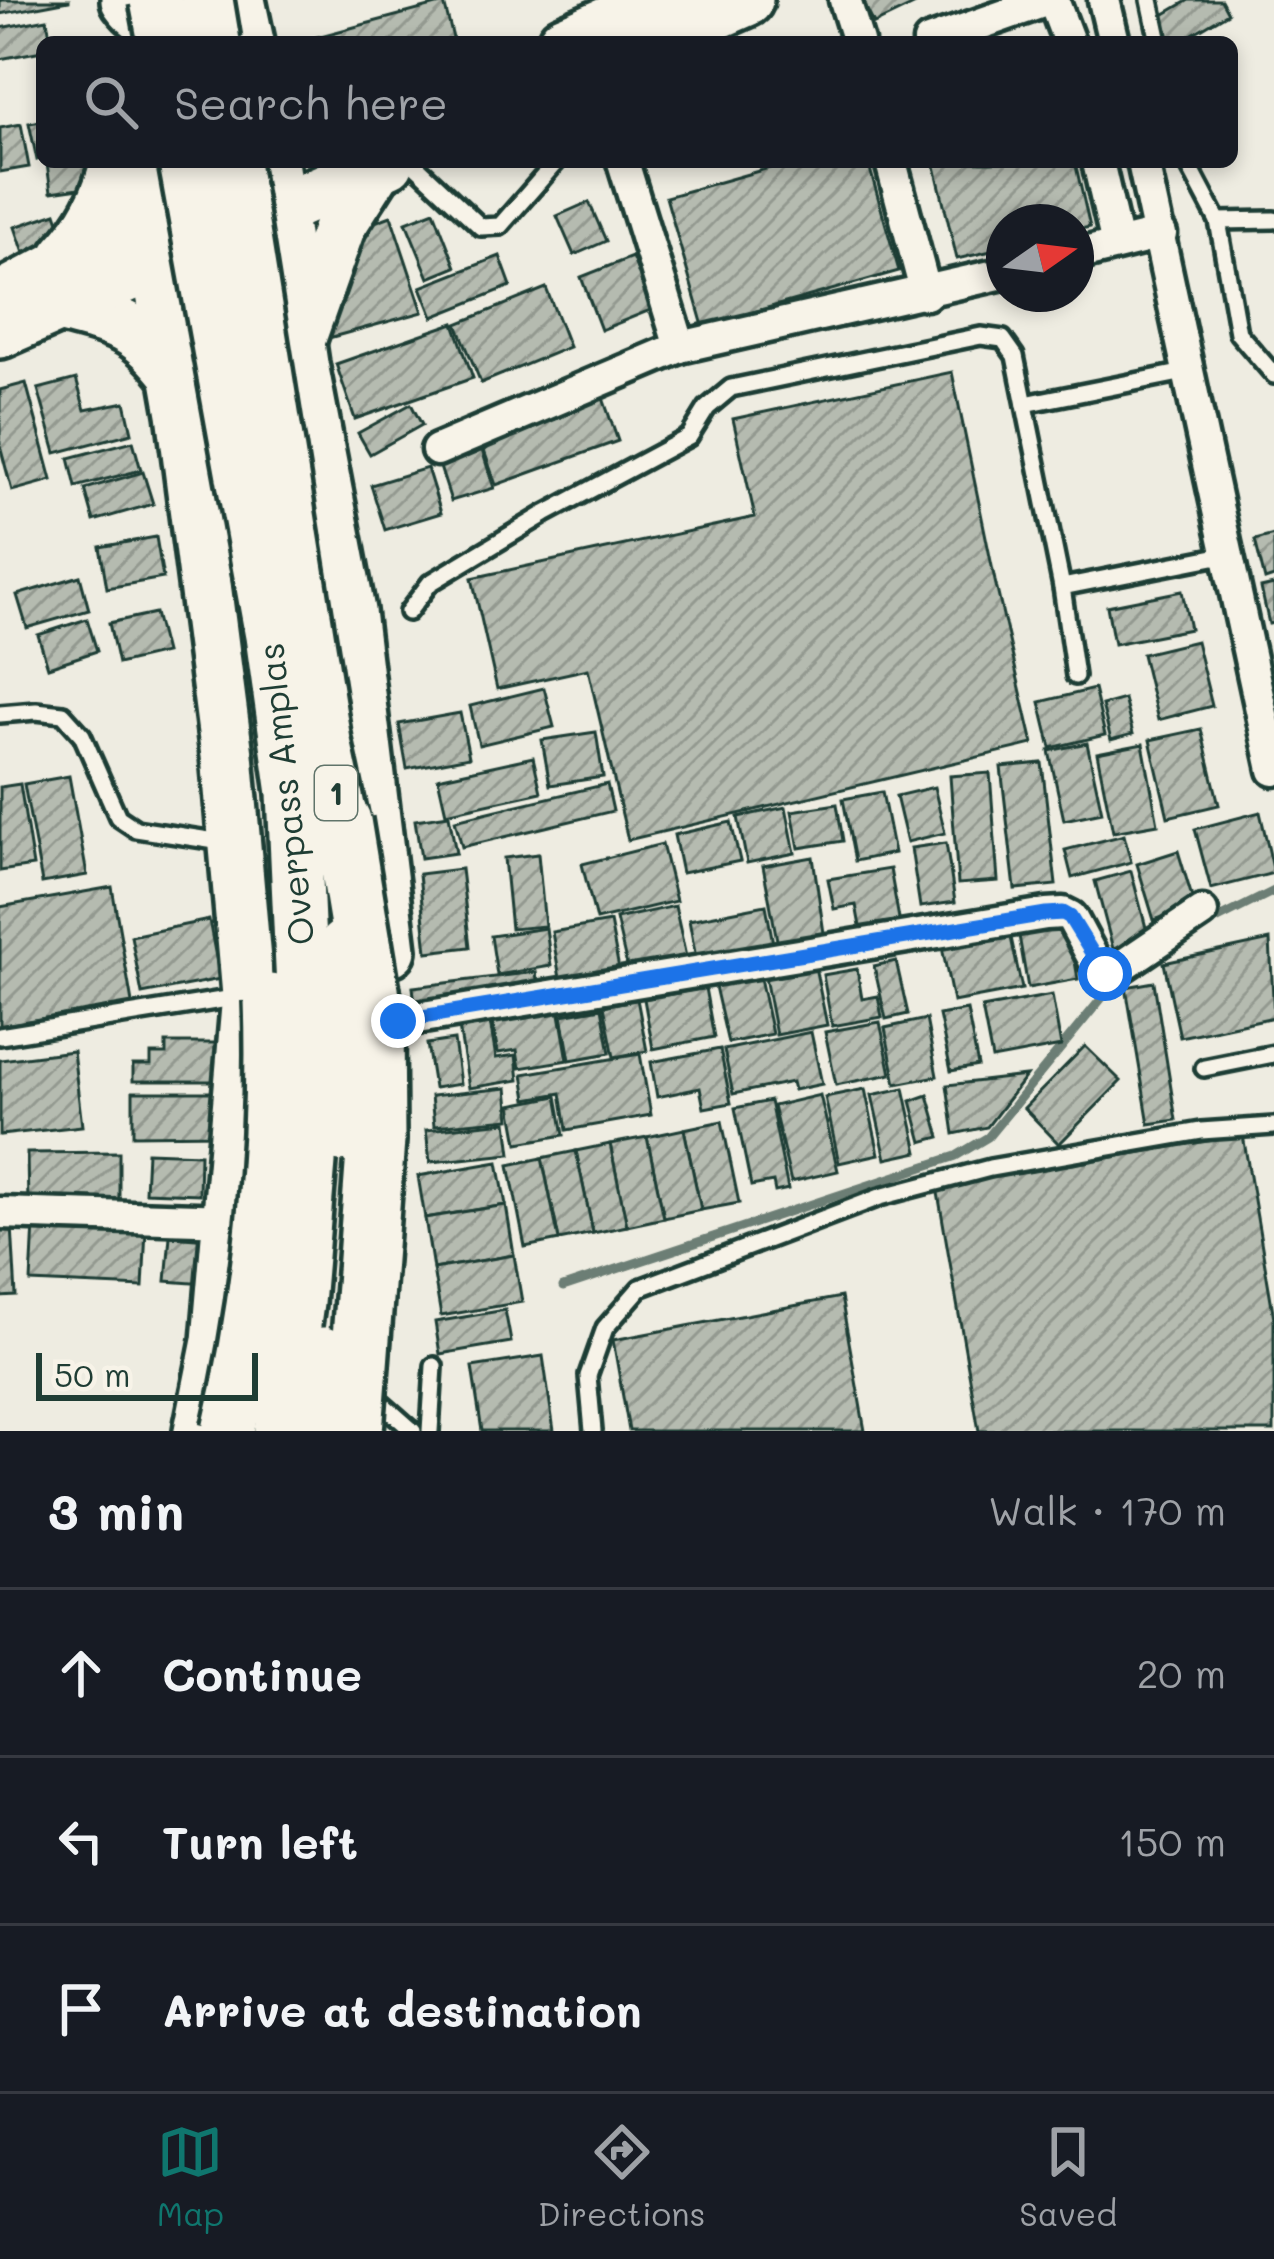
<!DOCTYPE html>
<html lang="en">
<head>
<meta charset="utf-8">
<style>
  :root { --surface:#171b24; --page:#242831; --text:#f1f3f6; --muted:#9ea1a6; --line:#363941; --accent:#0f766e }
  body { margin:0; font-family:Mali,sans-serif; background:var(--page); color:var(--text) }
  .compass { position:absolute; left:986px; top:204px; width:108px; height:108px; border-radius:50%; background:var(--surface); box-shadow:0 6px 18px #0003; rotate:76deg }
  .scale { position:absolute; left:36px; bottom:30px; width:222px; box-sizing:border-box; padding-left:12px; border:6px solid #1f3d34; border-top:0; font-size:33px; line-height:42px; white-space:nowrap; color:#1f3d34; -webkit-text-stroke:9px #f7f3e8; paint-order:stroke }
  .stop { position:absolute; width:36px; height:36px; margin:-27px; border:9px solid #1a73e8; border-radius:50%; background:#fff }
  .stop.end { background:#1a73e8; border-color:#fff; box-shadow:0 3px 12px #0008 }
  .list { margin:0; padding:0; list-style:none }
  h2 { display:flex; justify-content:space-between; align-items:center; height:156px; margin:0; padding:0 48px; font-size:51px }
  h2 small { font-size:39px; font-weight:400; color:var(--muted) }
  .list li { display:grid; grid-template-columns:78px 1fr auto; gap:36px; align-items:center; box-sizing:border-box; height:168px; padding:0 48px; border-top:3px solid var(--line) }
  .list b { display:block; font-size:45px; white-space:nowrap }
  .list em { font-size:39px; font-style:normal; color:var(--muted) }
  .icon { flex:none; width:66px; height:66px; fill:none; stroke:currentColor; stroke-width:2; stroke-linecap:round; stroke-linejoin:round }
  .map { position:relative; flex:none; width:1274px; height:1431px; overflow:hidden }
  .search { position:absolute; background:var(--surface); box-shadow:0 6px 18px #0003; left:36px; right:36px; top:36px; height:132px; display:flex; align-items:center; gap:30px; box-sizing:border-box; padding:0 42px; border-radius:18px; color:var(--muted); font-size:45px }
  .sheet { height:660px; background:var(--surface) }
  nav { display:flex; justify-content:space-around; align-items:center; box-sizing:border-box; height:168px; border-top:3px solid var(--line); background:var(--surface); font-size:33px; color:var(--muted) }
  nav a { display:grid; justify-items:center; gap:6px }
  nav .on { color:var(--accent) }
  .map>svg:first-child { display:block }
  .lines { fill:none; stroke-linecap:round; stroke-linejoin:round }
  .stream { stroke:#6c7e74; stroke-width:9 }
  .building { fill:url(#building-hatch); stroke:#1f3d34; stroke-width:3 }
  .service-casing { stroke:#1f3d34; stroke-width:24 }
  .minor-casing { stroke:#1f3d34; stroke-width:39 }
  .primary-casing { stroke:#1f3d34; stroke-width:60 }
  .trunk-casing { stroke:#1f3d34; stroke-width:60 }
  .service { stroke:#f7f3e8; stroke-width:15 }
  .minor { stroke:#f7f3e8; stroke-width:30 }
  .primary { stroke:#f7f3e8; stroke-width:51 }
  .trunk { stroke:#f7f3e8; stroke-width:51 }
  .trunk-bridge-casing { stroke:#1f3d34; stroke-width:60; stroke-linecap:butt }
  .motorway-bridge-casing { stroke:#1f3d34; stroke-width:66; stroke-linecap:butt }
  .trunk-bridge { stroke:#f7f3e8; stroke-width:51 }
  .motorway-bridge { stroke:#f7f3e8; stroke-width:57 }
  .route { stroke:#1a73e8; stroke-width:15 }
  .labels { text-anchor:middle; stroke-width:9; stroke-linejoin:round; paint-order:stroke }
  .shield { fill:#f7f3e8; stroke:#60746a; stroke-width:3 }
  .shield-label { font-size:33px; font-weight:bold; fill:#1f3d34 }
  .street-label { font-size:36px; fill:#1f3d34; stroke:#f7f3e8 }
</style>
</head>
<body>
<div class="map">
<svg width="1274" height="1431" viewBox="0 0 1274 1431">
  <defs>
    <pattern id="building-hatch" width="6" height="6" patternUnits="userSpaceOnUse" patternTransform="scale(3)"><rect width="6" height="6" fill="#b5bbb0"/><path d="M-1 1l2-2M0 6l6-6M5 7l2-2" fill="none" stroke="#939990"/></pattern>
  </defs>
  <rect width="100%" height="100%" fill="#eeece1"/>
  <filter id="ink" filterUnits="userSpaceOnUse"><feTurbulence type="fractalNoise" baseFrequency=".00833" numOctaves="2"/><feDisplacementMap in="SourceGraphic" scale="24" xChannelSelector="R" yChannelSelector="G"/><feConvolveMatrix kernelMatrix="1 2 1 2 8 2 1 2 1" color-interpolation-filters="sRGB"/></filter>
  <g filter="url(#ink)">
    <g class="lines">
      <!-- stream -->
      <g class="stream">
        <path d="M1208,924L1274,891"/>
        <path d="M563,1287L956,1156L988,1137L1106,993L1120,984"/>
      </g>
    </g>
    <!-- building -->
    <g class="building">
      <path d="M0,0H69V1L0,14Z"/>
      <path d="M862,0H924L874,24Z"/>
      <path d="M1189,0H1221L1228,13L1179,42H1172L1158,18Z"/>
      <path d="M444,3L454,42H302V41Z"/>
      <path d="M47,19L51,42H42V51L0,59V28Z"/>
      <path d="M42,121V158L37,160L29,123Z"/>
      <path d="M21,124L29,167L0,172V128Z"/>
      <path d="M90,162L94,186L51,192L47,164Z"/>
      <path d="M791,162H868L899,271L703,326L666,197Z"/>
      <path d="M934,162H1075L1090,227L1076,230V222H1004V248L957,259Z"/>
      <path d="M589,202L606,241L574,255L557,216Z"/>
      <path d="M434,211L456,267L429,278L406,222Z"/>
      <path d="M56,213L65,239L24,253L15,227Z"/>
      <path d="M391,216L423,312L325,339L356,229Z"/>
      <path d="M500,256L511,286L433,317L421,287Z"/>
      <path d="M632,257L653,309L601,330L581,277Z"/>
      <path d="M546,288L569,347L481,383L457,324Z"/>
      <path d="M454,323L473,378L355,419L336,364Z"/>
      <path d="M952,372L995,581L1033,744L628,840L588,669L497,689L472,578L755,517L733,419Z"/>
      <path d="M76,379L85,410L125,402L132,433L56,453L38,389Z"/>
      <path d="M26,383L52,480L12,491L0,446V390Z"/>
      <path d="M603,398L618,441L496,485L481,442Z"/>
      <path d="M411,404L422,425L370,454L358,433Z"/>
      <path d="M133,441L141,470L76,487L69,458Z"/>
      <path d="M482,450L494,488L451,501L439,464Z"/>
      <path d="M427,468L441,513L385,530L371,485Z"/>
      <path d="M143,472L153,504L94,521L85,489Z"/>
      <path d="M1274,535V577L1265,580L1255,540Z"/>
      <path d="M156,537L163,578L107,588L100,547Z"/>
      <path d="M80,576L89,610L27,628L17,595Z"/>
      <path d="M1274,585V623L1269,624L1261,588Z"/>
      <path d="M1182,591L1190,629L1114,644L1107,606Z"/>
      <path d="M155,613L165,653L118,664L109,623Z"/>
      <path d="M87,619L97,651L48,667L38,635Z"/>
      <path d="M1196,641L1212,706L1158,720L1142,654Z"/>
      <path d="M544,688L554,727L479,745L470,706Z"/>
      <path d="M1094,689L1105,735L1051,748L1040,702Z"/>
      <path d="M1124,699L1133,734L1111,740L1102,705Z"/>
      <path d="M460,713L469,757L407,769L399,724Z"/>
      <path d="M1201,729L1219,805L1168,817L1150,740Z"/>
      <path d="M596,732L603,777L550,785L542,740Z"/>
      <path d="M1087,743L1102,812L1064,820L1049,751Z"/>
      <path d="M1143,744L1158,824L1113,832L1097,753Z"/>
      <path d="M533,757L541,792L446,813L438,778Z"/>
      <path d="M1042,763L1056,885L1015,889L1001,767Z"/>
      <path d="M990,773L998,881L958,884L950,776Z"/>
      <path d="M69,776L87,875L42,883L24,784Z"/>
      <path d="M20,784L33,866L0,871V787Z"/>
      <path d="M607,784L613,811L462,847L455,820Z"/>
      <path d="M934,787L945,833L907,842L896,796Z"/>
      <path d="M882,792L894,853L855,861L843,799Z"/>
      <path d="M837,804L843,841L799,848L792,811Z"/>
      <path d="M786,807L795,853L747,863L738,817Z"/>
      <path d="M1260,812L1274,873L1211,889L1195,829Z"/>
      <path d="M449,815L456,853L421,858L415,820Z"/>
      <path d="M731,822L740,861L682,873L674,835Z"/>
      <path d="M1124,835L1131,862L1072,878L1065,850Z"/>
      <path d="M946,843L955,902L920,907L911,848Z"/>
      <path d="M662,844L676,901L596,920L582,864Z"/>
      <path d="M1178,851L1195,907L1154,920L1137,864Z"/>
      <path d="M538,854L545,926L511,929L504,858Z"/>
      <path d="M813,857L826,947L780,956L763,866Z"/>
      <path d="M461,869L470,947L427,952L419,874Z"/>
      <path d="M890,869L901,930L862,937L856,905L834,909L828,879Z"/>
      <path d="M1131,871L1149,939L1113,949L1095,881Z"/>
      <path d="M112,887L132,1003L0,1026V907Z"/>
      <path d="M766,905L775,954L698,969L689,920Z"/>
      <path d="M675,906L688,966L630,979L616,919Z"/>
      <path d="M209,920L220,979L142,994L131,936Z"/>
      <path d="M1068,921L1078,979L1028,988L1018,930Z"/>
      <path d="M610,922L621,979L562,990L552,932Z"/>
      <path d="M546,928L551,966L497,975L491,936Z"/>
      <path d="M1010,933L1022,989L953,1002L942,947Z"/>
      <path d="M1270,940L1274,1017L1180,1037L1164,963Z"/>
      <path d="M896,961L908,1014L886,1019L874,966Z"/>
      <path d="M814,962L827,1025L776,1035L764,972Z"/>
      <path d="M857,969L862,999L878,996L882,1017L832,1026L823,975Z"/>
      <path d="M536,972L539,996L416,1012L413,987Z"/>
      <path d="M759,973L772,1034L728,1043L714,982Z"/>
      <path d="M1154,982L1176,1120L1149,1124L1126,987Z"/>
      <path d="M705,988L714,1037L653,1049L644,999Z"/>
      <path d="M1052,995L1061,1046L992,1059L982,1008Z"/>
      <path d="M637,999L647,1051L614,1057L604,1006Z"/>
      <path d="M559,1008L568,1060L520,1068L517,1050L498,1053L492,1021Z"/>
      <path d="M602,1008L610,1053L570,1060L562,1015Z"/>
      <path d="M967,1010L978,1066L951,1071L939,1015Z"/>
      <path d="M926,1019L937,1076L896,1084L885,1028Z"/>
      <path d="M490,1022L496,1058L516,1055L519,1080L469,1088L459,1027Z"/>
      <path d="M880,1022L891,1074L836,1085L825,1032Z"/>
      <path d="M811,1032L822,1084L794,1090L792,1082L733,1094L724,1050Z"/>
      <path d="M454,1040L460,1084L434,1088L427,1044Z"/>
      <path d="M166,1043H220V1081H133V1065H151V1054H166Z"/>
      <path d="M1085,1046L1121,1081L1059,1144L1024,1108Z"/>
      <path d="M720,1049L731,1103L704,1108L700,1088L657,1097L651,1062Z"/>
      <path d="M73,1051L82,1126L0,1135V1060Z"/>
      <path d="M640,1054L651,1115L567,1130L561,1093L527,1099L523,1074Z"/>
      <path d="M1026,1076L987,1127L954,1134L947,1085Z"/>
      <path d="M507,1088L510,1119L434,1126L431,1096Z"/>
      <path d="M904,1088L918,1152L886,1159L872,1095Z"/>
      <path d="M865,1089L879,1154L839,1163L825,1097Z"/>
      <path d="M133,1092H223V1134L133,1135Z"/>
      <path d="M820,1095L838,1171L791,1182L773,1106Z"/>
      <path d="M928,1095L940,1137L922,1142L911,1101Z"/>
      <path d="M557,1096L564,1135L518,1143L511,1105Z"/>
      <path d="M770,1101L788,1189L775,1192L773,1182L751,1186L735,1108Z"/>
      <path d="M722,1121L739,1203L701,1210L684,1129Z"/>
      <path d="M507,1122L511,1154L430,1162L426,1130Z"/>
      <path d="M684,1129L701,1210L664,1218L647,1137Z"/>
      <path d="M1243,1135L1274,1318V1431H979L937,1187Z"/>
      <path d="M647,1137L664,1218L627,1226L610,1144Z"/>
      <path d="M610,1144L627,1226L593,1233L576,1151Z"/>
      <path d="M576,1151L593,1233L559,1240L542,1158Z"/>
      <path d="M119,1152V1203L28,1204L27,1153Z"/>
      <path d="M147,1152L200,1154L199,1194L145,1192Z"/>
      <path d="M542,1158L559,1240L525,1247L509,1165Z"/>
      <path d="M498,1162L506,1205L425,1218L418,1176Z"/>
      <path d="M506,1205L514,1255L433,1269L425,1218Z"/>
      <path d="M34,1224L146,1230L143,1287L31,1282Z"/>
      <path d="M12,1226L16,1296L0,1297V1227Z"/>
      <path d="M170,1236L209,1239L205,1284L166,1281Z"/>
      <path d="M514,1255L522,1302L441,1316L433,1269Z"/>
      <path d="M841,1297L865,1431H629L613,1340Z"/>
      <path d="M505,1310L511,1342L440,1354L435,1322Z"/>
      <path d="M543,1356L554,1431H482L472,1367Z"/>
    </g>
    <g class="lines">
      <!-- service casing -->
      <g class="service-casing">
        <g id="service">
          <path d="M1150,0L1159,42"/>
          <path d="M412,162L481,227L500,226L556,162"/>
          <path d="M1187,162L1218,221L1274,220"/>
          <path d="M1218,221L1238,333L1274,375"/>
          <path d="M1025,404L1190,371"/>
          <path d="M408,612L430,583L545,514L689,437L707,408L731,388L981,336L1003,339L1015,356L1062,587"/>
          <path d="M1075,676L1062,587L1229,554"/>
          <path d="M0,714L36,711L63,714L82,735L118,817L136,829L229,843"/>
          <path d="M0,1036L240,997"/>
          <path d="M1204,1068L1274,1054"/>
          <path d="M370,1393L413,1431"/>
          <path d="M430,1431L434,1366"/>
          <path d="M593,1431L588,1376L605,1328L640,1288L880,1197L990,1168L1201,1131L1274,1126"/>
        </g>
      </g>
      <!-- minor casing -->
      <g class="minor-casing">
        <g id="minor">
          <path d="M845,0L858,42"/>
          <path d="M1104,0L1114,42"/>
          <path d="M929,42L1045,1L1055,5L1069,42"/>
          <path d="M623,162L680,347"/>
          <path d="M891,162L926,294"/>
          <path d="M1098,162L1117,244"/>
          <path d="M1143,162L1274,770"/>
          <path d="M1076,255L1161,234"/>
          <path d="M437,450L680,347L1004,273"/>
          <path d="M399,1021L1046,914L1063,913L1071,917L1100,971L1110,974L1202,912"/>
          <path d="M0,1213L230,1220"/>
        </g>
      </g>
      <!-- primary casing -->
      <g class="primary-casing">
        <g id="primary">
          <path d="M564,42L661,0"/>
          <path d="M651,42L747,0"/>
          <path d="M66,257C91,230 109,199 116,162"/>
          <path d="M0,298L189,197"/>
          <path d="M63,307C121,322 140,326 177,375"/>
          <path d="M0,332L388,162"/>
          <path d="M299,341L340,225L377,167"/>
        </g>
      </g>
      <!-- trunk casing -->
      <g class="trunk-casing">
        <g id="trunk">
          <path d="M127,0C145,26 167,25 195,18"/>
          <path d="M239,0L248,42"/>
          <path d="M139,162L183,413L227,755L248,995L218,1341L200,1431"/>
          <path d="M272,162L302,364L349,611L390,950"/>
        </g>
      </g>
      <!-- service -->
      <use href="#service" class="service"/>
      <!-- minor -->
      <use href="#minor" class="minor"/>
      <!-- primary -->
      <use href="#primary" class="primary"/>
      <!-- trunk -->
      <use href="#trunk" class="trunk"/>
      <!-- trunk-bridge casing -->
      <g class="trunk-bridge-casing">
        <g id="trunk-bridge">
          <path d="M156,0L164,42"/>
          <path d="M207,0L214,42"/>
          <path d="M185,162L271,636L293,793L310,1162L298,1303L280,1431"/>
          <path d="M233,162L325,741L342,821L343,860"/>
          <path d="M340,1136L344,946"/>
          <path d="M228,1431C260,1297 275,1137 270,1000"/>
          <path d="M316,1431L323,1353"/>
        </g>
      </g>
      <!-- motorway-bridge casing -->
      <g class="motorway-bridge-casing">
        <path id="motorway-bridge" d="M342,821L375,1021L376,1140L354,1431"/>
      </g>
      <!-- trunk-bridge -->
      <use href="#trunk-bridge" class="trunk-bridge"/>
      <!-- motorway-bridge -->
      <use href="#motorway-bridge" class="motorway-bridge"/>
    </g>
  </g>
  <g class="lines" filter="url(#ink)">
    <!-- route -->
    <path class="route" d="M398,1021L1046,914L1063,913L1070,917L1105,974"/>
  </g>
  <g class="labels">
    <!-- shield labels -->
    <rect class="shield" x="315" y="766" width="42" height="54" rx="9"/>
    <g class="shield-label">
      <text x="336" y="805">1</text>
    </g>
    <!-- street labels -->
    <g class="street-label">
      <text transform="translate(286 794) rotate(-96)" y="13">Overpass Amplas</text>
    </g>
  </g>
</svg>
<svg class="compass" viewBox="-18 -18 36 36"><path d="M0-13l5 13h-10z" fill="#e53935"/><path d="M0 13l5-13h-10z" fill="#9ea1a6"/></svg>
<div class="scale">50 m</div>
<div class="stop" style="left:1105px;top:974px"></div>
<div class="stop end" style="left:398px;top:1021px"></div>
<div class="search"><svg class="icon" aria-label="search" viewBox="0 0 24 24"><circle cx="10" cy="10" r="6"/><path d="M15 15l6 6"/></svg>Search here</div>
</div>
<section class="sheet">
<h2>3 min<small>Walk · 170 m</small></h2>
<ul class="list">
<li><svg class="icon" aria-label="ahead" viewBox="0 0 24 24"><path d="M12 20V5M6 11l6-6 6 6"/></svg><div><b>Continue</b></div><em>20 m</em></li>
<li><svg class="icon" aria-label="left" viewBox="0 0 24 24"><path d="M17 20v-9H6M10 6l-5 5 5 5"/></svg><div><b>Turn left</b></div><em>150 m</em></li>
<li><svg class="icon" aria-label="arrive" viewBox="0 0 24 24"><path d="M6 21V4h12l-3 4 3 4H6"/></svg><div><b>Arrive at destination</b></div></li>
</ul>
</section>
<nav>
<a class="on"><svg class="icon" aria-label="map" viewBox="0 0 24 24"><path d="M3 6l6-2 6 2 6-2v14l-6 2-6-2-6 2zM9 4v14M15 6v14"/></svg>Map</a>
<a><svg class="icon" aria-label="directions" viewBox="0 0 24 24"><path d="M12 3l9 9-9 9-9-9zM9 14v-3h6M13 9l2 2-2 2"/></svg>Directions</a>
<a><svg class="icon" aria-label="saved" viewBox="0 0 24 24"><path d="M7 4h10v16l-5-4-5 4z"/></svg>Saved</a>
</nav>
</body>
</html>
